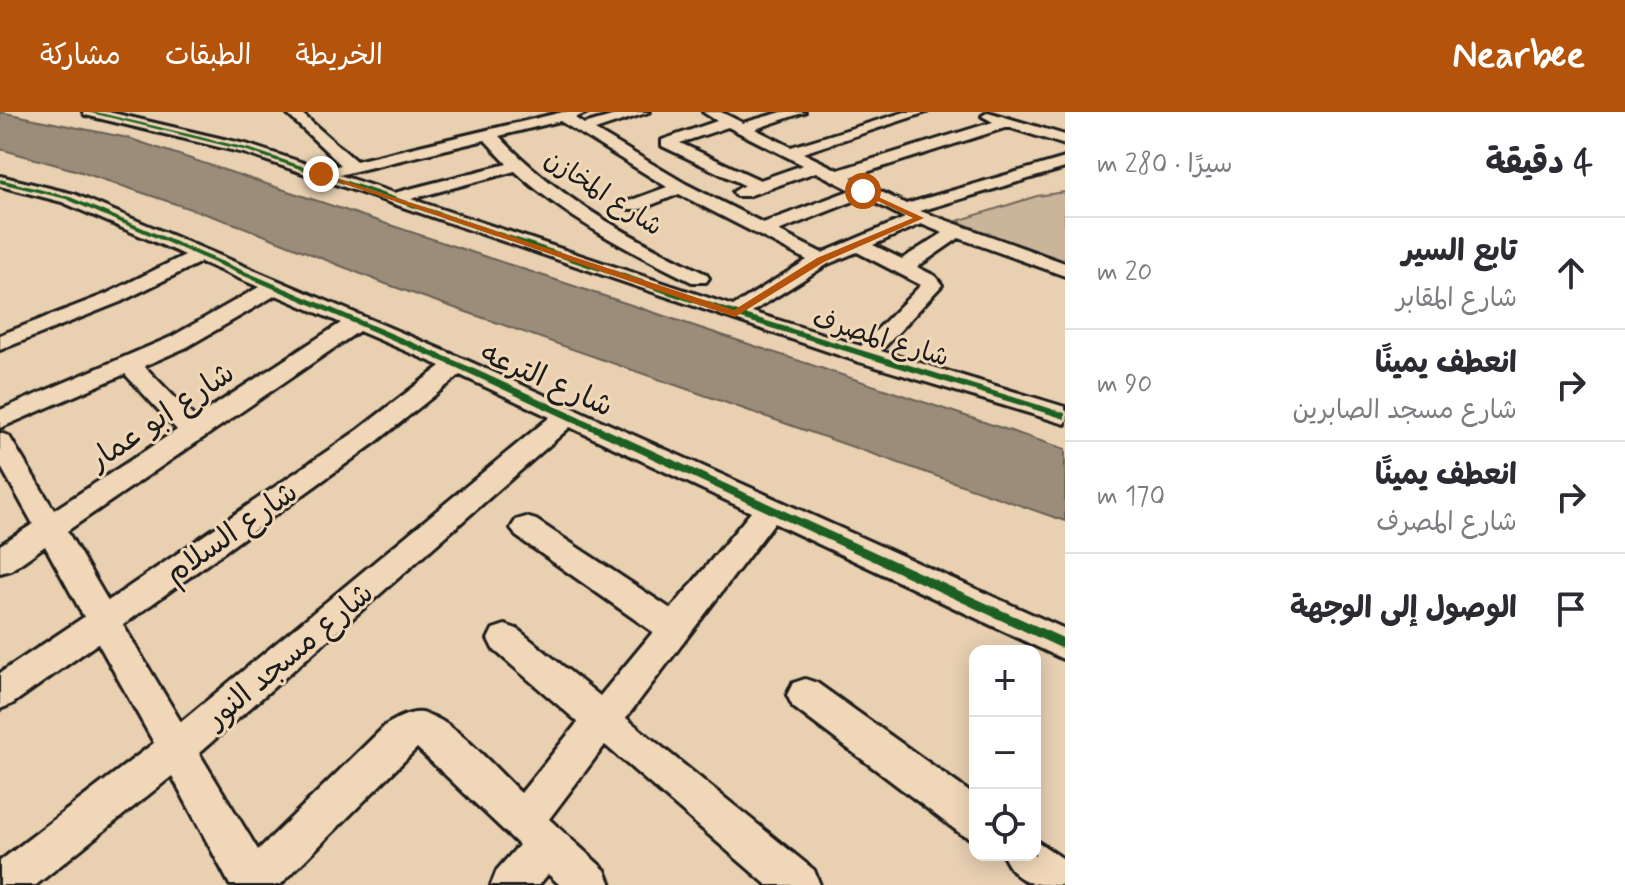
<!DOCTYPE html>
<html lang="ar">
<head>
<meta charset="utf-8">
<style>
  :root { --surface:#fff; --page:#f2f2f3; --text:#2b2b33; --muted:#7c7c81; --line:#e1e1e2; --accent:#b45309 }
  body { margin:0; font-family:Mynerve,"Playpen Sans Arabic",sans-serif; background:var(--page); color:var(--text); direction:rtl }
  .controls { position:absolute; right:24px; bottom:24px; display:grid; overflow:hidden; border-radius:16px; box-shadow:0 4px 20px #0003 }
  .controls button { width:72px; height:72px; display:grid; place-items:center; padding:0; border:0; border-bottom:2px solid var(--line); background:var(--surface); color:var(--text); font:40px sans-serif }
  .stop { position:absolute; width:24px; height:24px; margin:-18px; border:6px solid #b45309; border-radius:50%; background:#fff }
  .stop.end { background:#b45309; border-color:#fff; box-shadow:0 2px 8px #0008 }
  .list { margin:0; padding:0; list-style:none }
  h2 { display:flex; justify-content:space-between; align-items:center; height:104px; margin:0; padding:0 32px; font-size:34px }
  h2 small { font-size:26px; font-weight:400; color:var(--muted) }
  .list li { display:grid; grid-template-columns:52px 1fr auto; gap:24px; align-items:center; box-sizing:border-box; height:112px; padding:0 32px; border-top:2px solid var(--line) }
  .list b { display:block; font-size:30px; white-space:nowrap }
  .list p { margin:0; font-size:26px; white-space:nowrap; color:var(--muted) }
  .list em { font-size:26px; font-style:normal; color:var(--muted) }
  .icon { flex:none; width:44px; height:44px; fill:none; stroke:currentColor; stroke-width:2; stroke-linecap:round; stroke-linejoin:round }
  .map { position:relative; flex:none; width:1065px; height:773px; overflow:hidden; direction:ltr }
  header { display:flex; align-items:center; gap:48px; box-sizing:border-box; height:112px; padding:0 40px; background:var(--accent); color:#fff }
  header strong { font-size:38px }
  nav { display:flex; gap:44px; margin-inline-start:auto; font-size:28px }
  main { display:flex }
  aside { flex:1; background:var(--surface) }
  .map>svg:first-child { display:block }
  .green { fill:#cab59b; stroke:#73685c; stroke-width:2 }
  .water { fill:#9c8d7a; stroke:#696054; stroke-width:2 }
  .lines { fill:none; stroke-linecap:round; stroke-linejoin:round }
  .street-casing { stroke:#1c1c1c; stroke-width:6 }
  .street { fill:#f0d7b7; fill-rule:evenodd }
  .cycleway-casing { stroke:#f0d7b7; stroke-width:5 }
  .cycleway { fill:#1b5e20; fill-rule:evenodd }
  .route { fill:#b45309 }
  .labels { text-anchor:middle; stroke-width:6; stroke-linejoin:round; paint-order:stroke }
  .far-street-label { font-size:26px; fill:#1c1c1c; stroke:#f0d7b7 }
  .street-label { font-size:30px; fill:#1c1c1c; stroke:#f0d7b7 }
</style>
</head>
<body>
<header>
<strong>Nearbee</strong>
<nav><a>الخريطة</a><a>الطبقات</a><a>مشاركة</a></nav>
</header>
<main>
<aside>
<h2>4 دقيقة<small>سيرًا · 280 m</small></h2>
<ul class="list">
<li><svg class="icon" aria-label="ahead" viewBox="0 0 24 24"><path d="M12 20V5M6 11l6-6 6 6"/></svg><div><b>تابع السير</b><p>شارع المقابر</p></div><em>20 m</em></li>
<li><svg class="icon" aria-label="right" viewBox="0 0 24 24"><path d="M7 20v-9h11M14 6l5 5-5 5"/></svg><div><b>انعطف يمينًا</b><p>شارع مسجد الصابرين</p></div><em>90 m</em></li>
<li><svg class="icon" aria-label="right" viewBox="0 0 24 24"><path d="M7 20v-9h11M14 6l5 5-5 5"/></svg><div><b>انعطف يمينًا</b><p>شارع المصرف</p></div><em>170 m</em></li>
<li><svg class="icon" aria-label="arrive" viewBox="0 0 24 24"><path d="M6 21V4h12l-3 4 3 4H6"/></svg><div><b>الوصول إلى الوجهة</b></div></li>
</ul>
</aside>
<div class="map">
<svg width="1065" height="773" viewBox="0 0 1065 773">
  <rect width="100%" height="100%" fill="#e8d0b1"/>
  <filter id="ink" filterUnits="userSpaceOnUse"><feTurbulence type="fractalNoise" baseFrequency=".0125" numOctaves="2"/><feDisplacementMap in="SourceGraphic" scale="16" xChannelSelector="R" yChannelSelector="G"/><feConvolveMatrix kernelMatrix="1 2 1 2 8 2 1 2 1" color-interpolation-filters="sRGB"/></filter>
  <g filter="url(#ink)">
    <!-- green -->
    <path class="green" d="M1065,80V153L957,109L1037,84Z"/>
    <!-- water -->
    <path class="water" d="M0,0L128,26L1065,337V409L386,172L241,114L78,59L0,37Z"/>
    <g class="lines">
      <!-- street casing -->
      <g class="street-casing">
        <g id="street">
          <path d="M83,0H108L249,33L322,57L341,53L285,0H300L356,49L563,0H588L575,6L584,12L626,0H649L595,18L686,72L763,111L851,78L816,60L748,84H736L733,80L744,73L662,34V28L717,9L703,0H721L743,11L782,0H805L755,17L791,35L905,0H927L803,41L838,58L993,10L982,4L988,0L1065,23V33L1008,15L851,65L906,92L1065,46V56L920,99L1065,151V164L959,126L917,155L935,164L942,173L881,239L1065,295V312L856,249L244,41L85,3ZM560,9L667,75L629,89L626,93L629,97H641L679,82L807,148L733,194L411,87L515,59C567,107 629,139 692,170H706L709,166L706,162C630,125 557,86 499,24ZM728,15L803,53L760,68L680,31ZM485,28L507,52L394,81L339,63ZM864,85L905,106L822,141L778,119ZM921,112L943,121L902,147L873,133ZM857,140L921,173L861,234L752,200L828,152Z"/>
          <path d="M0,64L74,82L466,248L1065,517V548L774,411L626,606L814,758L820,773H767L605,633L549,707L605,758L611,773H560L548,762L539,773H491L497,758L519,733L417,636L280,773H230L172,664L36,773H0V749L154,631L98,531L12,592L0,597V561L84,505L45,434L11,458L0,461V433L33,412L0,353V321L9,324L54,398L177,318L125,262L0,316V298L171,225L259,175L201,150L120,190L0,238V223L106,182L185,143L62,90L0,74ZM276,183L341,211L195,306L144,254L187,235ZM359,219L441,254L358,318L108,489L67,419ZM460,263L550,305L181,610L123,513L376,330ZM570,315L751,400L671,497L536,408L526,405L516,408L511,416L516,424L653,520L600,584L517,517L505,513L493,517L488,527L493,537L578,610L521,681C496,658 454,607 422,601C410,599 396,607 386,613L258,738L199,641Z"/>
          <path d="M805,567L817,571L975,684V728L961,722L793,595L787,583L793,571Z"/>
          <path d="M1035,728L1065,748V773C1034,773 1016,773 1003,743H1035Z"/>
        </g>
      </g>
      <!-- street -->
      <use href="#street" class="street"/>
      <!-- cycleway casing -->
      <g class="cycleway-casing">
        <g id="cycleway">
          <path d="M87,0H96L251,37L738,200L1065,301V307L732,204L247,39Z"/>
          <path d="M0,67L70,85L461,251L1065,527V538L455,255L66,87L0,71Z"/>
        </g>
      </g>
      <!-- cycleway -->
      <use href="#cycleway" class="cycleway"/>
    </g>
  </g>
  <!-- route -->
  <path class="route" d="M318,60L734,198L817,146L913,106L861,81V77L924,106L824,150L735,205L318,63Z"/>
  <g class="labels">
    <!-- far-street labels -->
    <g class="far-street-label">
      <text transform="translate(604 80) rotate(33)" y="9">شارع المخازن</text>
      <text transform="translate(881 225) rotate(17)" y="9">شارع المصرف</text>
    </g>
    <!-- street labels -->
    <g class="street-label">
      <text transform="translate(547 267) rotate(24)" y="10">شارع الترعه</text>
      <text transform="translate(161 304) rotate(-34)" y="10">شارع ابو عمار</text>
      <text transform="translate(231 420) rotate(-35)" y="10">شارع السلام</text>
      <text transform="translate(289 543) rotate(-40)" y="10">شارع مسجد النور</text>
    </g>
  </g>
</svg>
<div class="controls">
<button>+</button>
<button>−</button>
<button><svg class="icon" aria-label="locate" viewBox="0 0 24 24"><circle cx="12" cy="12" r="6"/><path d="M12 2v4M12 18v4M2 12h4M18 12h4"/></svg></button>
</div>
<div class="stop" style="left:863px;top:79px"></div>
<div class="stop end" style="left:321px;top:62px"></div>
</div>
</main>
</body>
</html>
